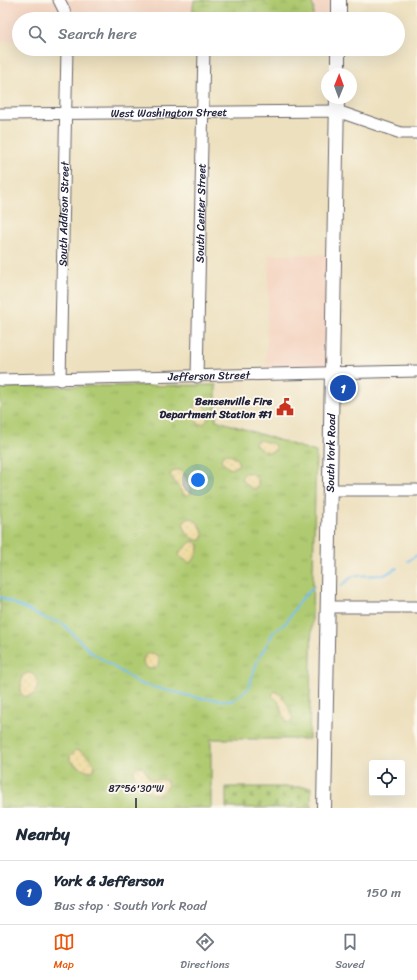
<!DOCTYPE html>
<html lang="en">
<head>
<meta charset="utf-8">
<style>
  :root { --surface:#fff; --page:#f6f6f7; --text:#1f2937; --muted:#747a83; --line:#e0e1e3; --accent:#ea580c }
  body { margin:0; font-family:Sriracha,sans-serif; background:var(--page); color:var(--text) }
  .controls { position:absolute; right:12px; bottom:12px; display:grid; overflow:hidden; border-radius:4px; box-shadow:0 4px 16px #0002 }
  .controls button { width:36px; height:36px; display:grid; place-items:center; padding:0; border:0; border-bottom:1px solid var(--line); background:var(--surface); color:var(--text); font:20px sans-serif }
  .compass { position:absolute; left:321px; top:68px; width:36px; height:36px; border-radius:50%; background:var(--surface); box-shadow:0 4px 16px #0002; rotate:1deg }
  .you { position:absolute; left:198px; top:480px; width:14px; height:14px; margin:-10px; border:3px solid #fff; border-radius:50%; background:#1a73e8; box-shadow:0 0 0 6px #1a73e833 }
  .badge { display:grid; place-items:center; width:26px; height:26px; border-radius:50%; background:var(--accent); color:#fff; font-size:13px; font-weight:700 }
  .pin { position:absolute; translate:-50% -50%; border:2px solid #fff; box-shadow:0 1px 4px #0006 }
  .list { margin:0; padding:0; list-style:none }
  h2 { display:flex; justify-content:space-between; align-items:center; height:52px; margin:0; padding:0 16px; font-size:17px }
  h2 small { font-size:13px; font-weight:400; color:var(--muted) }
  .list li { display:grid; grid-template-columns:26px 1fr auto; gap:12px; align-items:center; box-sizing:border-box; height:64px; padding:0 16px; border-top:1px solid var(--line) }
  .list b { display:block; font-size:15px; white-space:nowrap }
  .list p { margin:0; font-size:13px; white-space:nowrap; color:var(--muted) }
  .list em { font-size:13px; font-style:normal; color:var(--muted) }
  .icon { flex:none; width:22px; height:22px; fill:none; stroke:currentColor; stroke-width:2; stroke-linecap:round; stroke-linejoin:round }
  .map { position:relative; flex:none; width:417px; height:808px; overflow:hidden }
  .search { position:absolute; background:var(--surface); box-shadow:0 4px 16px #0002; left:12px; right:12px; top:12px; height:44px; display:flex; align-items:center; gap:10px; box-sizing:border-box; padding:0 14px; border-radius:22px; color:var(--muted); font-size:15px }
  .sheet { height:116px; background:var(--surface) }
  nav { display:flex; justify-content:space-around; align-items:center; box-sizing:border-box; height:56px; border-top:1px solid var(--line); background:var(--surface); font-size:11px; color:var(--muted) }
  nav a { display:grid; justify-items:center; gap:2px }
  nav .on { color:var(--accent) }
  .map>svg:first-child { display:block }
  .built { fill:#f4d3c0 }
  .grass { fill:url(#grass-tufts); stroke:#687656 }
  .wetland { fill:url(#wetland-marsh); stroke:#687656 }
  .sand { fill:url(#sand-dots); stroke:#887e6c }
  .cemetery { fill:url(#cemetery-stones); stroke:#687656 }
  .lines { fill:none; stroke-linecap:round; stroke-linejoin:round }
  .stream { stroke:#77c1f0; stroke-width:2 }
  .minor-casing { stroke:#696469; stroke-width:13 }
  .major-casing { stroke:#696469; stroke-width:16 }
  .minor { stroke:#fff; stroke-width:11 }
  .major { stroke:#fff; stroke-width:14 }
  .ticks { fill:none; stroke:#22223b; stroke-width:1.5 }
  .labels { text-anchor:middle; stroke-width:4; stroke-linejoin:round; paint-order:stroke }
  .street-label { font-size:11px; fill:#22223b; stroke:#fbf7ec }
  .poi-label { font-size:11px; font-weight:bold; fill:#22223b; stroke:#fbf7ec; text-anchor:end }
  .ticks-label { font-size:10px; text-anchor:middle; fill:#22223b; stroke:#fbf7ec; stroke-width:4; stroke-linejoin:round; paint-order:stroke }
</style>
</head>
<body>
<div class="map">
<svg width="417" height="808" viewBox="0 0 417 808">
  <defs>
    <pattern id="grass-tufts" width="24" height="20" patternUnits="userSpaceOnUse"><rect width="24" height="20" fill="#afca70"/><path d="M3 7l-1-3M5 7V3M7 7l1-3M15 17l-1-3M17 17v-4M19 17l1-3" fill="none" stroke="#96ad62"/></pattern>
    <pattern id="wetland-marsh" width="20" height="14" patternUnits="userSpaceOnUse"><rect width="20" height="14" fill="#afca70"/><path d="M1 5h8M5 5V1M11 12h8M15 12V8" fill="none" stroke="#96ad62"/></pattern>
    <pattern id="sand-dots" width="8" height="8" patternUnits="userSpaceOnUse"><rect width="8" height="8" fill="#eeda9e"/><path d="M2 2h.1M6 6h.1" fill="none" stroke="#ccbb89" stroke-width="1.8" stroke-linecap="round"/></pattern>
    <pattern id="cemetery-stones" width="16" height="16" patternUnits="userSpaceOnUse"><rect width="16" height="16" fill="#afca70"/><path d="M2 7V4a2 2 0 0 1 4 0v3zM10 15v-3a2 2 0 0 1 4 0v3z" fill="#96ad62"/></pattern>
  </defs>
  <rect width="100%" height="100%" fill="#fbf7ec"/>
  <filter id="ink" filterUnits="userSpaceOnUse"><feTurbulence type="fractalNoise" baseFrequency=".025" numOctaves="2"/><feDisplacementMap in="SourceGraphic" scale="8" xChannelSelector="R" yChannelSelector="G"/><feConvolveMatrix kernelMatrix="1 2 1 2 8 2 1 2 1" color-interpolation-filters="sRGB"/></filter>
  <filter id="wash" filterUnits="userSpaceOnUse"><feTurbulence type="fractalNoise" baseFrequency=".012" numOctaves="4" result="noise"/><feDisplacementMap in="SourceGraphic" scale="16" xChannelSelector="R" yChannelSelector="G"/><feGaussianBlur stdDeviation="0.9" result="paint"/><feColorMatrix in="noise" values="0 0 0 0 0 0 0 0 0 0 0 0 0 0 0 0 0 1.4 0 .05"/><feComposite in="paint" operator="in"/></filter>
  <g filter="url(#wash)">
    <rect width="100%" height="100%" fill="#ede0be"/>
    <!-- built -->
    <g class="built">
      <path d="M0,0H337L336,19H19V42L0,41Z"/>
      <path d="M333,254L331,372L266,373L269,255Z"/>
    </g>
    <!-- grass -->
    <path class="grass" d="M216,385V420L316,452L309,739H211V808H0V387Z"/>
    <!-- wetland -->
    <path class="wetland" d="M194,0H311L314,10L312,19H194L192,15Z"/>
    <!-- sand -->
    <g class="sand">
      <path d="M199,402L205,407L208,419L204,424H198C194,417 193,411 195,404Z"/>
      <path d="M259,440L274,444L276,450C268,455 261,451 255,444L256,441Z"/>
      <path d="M223,454H228L237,459L239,465L232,469L227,467L221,460Z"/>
      <path d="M174,470H181C186,478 190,485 191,493L188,496L183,494L170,475Z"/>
      <path d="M245,473C254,471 260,479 258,487L254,489L248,486L241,478Z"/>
      <path d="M191,518C198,521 206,532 202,540C192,542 185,533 183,523L187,519Z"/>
      <path d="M191,542H195L199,545C199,551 195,560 190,563L180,557L179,553Z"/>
      <circle cx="151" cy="661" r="8"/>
      <path d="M27,673C41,672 42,700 23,696L20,692L22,676Z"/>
      <path d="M275,691C285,695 290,710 293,720L289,723L286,722L278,701L272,695Z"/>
      <path d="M76,750C82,750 93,760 95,766L93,771H86L70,761V756Z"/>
      <path d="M138,766L143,767C156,790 150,775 167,781L168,785C166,788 163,793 159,794C149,796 136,783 134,775V770Z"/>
    </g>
    <!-- cemetery -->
    <rect class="cemetery" x="226" y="787" width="85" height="21"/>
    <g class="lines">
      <!-- stream -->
      <g class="stream">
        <path d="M408,561L417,555"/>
        <path d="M341,586L353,576L384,575L397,568"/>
        <path d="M0,597L45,618L62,623L91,652L140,684L199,698L232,701L248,689L257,662L274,631L285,624L301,599L314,587"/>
      </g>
    </g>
  </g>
  <g filter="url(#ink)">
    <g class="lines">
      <!-- minor casing -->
      <g class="minor-casing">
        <g id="minor">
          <path d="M59,0L64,10L66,19"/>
          <path id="s1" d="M0,114L337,111L401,133H417"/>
          <path id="s2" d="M197,377L204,49"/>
          <path id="s3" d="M0,380L417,371"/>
          <path id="s4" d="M60,380L67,49"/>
          <path d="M329,490H417"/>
          <path d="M327,607H417"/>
        </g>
      </g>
      <!-- major casing -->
      <g class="major-casing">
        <g id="major">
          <path d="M339,19V0"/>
          <path d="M338,74V49"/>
          <path id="s5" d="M324,808L337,98"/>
        </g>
      </g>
      <!-- minor -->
      <use href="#minor" class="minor"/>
      <!-- major -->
      <use href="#major" class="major"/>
    </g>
  </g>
  <!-- ticks -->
  <path class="ticks" d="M136,808V798"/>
  <!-- icons -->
  <defs>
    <g id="civic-bare" transform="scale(1.38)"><path d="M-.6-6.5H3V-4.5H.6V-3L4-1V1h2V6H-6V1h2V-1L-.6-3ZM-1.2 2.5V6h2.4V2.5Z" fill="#c8321e" stroke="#fbf7ec" stroke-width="2.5" paint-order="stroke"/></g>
  </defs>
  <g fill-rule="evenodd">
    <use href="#civic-bare" x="285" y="407"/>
  </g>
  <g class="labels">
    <!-- street labels -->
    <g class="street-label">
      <text dy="4" stroke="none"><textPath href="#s1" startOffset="169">West Washington Street</textPath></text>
      <text dy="4" stroke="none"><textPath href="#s2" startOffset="164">South Center Street</textPath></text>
      <text dy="4" stroke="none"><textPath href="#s4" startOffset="166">South Addison Street</textPath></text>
      <text dy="4" stroke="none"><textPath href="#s3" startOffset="209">Jefferson Street</textPath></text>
      <text dy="4" stroke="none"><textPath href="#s5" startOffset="355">South York Road</textPath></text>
    </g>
    <!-- poi labels -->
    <g class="poi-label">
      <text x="272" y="405">Bensenville Fire<tspan x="272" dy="13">Department Station #1</tspan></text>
    </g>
  </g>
  <g class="ticks-label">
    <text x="136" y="792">87°56'30"W</text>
  </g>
</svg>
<div class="controls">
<button><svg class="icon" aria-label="locate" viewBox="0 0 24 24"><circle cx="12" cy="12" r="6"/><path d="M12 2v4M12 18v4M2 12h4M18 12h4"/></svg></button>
</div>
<svg class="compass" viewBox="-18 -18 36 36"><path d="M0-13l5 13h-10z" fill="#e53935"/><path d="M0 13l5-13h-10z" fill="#747a83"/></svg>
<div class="you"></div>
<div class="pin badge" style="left:343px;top:388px;background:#1a4fb4">1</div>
<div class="search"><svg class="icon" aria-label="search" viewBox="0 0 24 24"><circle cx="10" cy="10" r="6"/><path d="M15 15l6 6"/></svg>Search here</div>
</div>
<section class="sheet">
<h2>Nearby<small></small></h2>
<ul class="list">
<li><span class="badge" style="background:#1a4fb4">1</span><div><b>York &amp; Jefferson</b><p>Bus stop · South York Road</p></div><em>150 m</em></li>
</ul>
</section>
<nav>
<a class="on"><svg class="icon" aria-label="map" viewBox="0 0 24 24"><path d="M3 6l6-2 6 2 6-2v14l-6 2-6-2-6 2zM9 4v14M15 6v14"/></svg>Map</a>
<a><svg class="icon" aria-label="directions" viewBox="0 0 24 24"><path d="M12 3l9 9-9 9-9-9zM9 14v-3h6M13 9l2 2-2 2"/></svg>Directions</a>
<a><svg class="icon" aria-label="saved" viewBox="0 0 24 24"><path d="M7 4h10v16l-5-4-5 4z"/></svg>Saved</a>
</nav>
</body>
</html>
